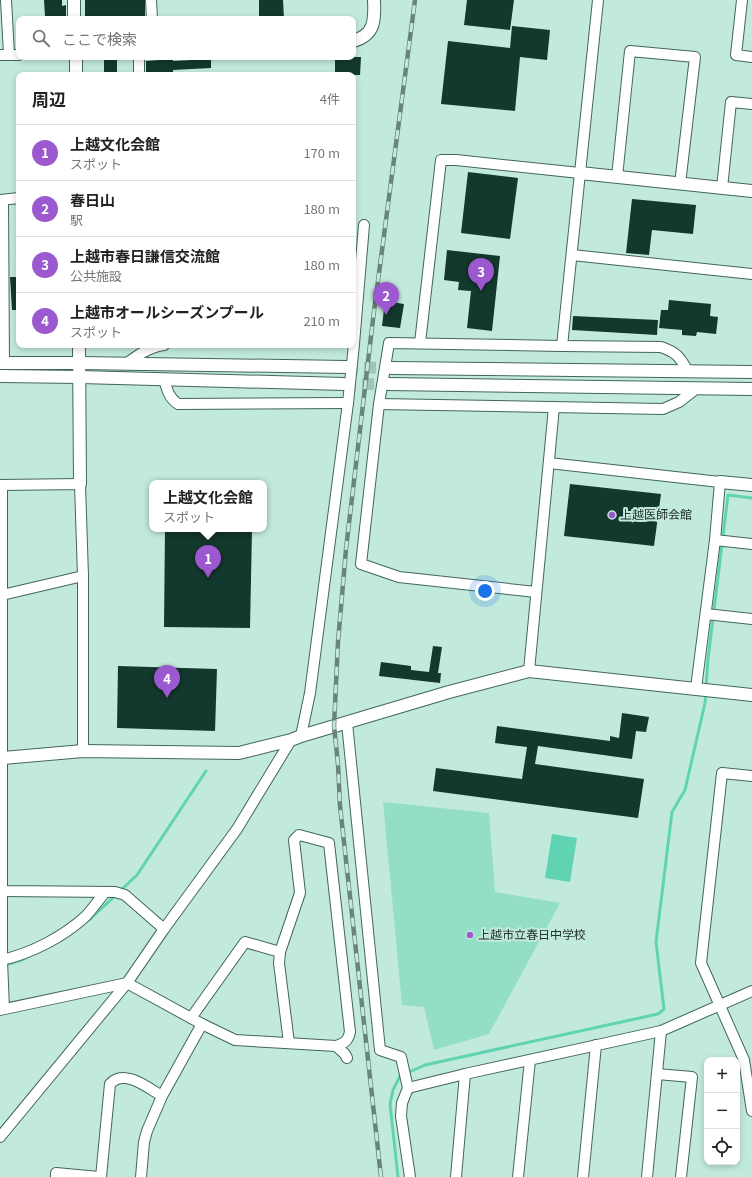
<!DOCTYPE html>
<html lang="ja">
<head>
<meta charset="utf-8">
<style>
  :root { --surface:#fff; --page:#f2f2f2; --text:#222; --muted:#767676; --line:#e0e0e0; --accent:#9c58ce }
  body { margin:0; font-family:Georgia,"Noto Sans JP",serif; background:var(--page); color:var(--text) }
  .controls { position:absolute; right:12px; bottom:12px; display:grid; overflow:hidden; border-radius:8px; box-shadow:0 2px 6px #0003 }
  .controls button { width:36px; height:36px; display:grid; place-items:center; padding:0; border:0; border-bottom:1px solid var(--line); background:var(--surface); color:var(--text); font:20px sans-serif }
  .you { position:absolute; left:485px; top:591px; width:14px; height:14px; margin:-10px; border:3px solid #fff; border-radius:50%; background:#1a73e8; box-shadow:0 0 0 6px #1a73e833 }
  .badge { display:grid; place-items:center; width:26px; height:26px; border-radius:50%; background:var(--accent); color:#fff; font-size:13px; font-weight:700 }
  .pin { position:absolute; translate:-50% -33px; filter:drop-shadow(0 1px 2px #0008) }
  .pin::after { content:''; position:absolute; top:21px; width:14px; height:12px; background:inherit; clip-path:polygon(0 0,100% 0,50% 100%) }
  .popup { position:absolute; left:149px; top:480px; width:118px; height:52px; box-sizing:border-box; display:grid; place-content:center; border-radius:8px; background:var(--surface); filter:drop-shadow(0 1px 3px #0005); font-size:13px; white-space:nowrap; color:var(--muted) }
  .popup b { font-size:15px; color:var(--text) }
  .popup::after { content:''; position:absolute; left:50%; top:100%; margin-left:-8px; border:8px solid transparent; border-top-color:var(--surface) }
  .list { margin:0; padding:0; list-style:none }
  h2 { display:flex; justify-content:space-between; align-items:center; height:52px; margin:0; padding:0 16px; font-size:17px }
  h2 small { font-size:13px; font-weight:400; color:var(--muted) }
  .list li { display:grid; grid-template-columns:26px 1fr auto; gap:12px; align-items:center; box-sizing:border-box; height:56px; padding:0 16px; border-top:1px solid var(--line) }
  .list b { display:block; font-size:15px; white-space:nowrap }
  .list p { margin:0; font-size:13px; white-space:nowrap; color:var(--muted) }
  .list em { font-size:13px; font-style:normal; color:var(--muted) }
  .icon { flex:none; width:22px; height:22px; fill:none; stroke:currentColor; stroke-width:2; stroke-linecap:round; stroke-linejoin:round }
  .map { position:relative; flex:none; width:752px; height:1177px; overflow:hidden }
  .search { position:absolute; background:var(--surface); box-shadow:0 2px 6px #0003; left:16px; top:16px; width:340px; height:44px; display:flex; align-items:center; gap:10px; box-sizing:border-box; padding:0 14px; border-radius:8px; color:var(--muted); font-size:15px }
  .panel { position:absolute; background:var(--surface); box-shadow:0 2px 6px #0003; left:16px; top:72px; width:340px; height:276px; border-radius:8px }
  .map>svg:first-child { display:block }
  .green { fill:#93dec5 }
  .water { fill:#60d4b2 }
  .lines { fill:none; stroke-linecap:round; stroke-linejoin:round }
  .stream { stroke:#60d4b2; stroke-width:3 }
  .building { fill:#13382d }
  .tertiary-tunnel { stroke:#a2c5b9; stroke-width:12; stroke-dasharray:12 6; stroke-linecap:butt }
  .minor-casing { stroke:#42665a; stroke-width:12 }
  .tertiary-casing { stroke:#42665a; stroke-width:14 }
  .minor { stroke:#fff; stroke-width:10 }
  .tertiary { stroke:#fff; stroke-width:12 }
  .rail-casing { stroke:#69847b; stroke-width:4.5 }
  .rail { stroke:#c2eadc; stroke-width:3; stroke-dasharray:9; stroke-linecap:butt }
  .poi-dot { fill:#9c58ce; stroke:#c2eadc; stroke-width:1.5 }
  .labels { text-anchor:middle; stroke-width:4; stroke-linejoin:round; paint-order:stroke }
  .poi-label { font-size:12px; fill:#23332d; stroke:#c2eadc; text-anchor:start }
</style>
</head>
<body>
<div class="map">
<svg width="752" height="1177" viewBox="0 0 752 1177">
  <rect width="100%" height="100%" fill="#c2eadc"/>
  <!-- green -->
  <path class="green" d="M383,802L489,813L495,892L560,903L489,1034L434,1050L424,1007L402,1005Z"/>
  <!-- water -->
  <path class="water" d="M552,834L577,838L570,882L545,878Z"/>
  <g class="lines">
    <!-- stream -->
    <g class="stream">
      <path d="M706,688L708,659L728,495L752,498"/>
      <path d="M120,891L137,875L206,771"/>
      <path d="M89,920L116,895"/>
      <path d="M5,965L22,960L28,957"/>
      <path d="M407,1073L425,1065L658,1014L664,1009L656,942L672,812L685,790L705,703L706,693"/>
      <path d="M398,1177L390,1104L393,1090L400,1076L402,1075"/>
    </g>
  </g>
  <!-- building -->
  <g class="building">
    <path d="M44,0H62V6L66,5V16H45Z"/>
    <rect x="85" y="0" width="60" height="19"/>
    <path d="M259,0H283L284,19H259Z"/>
    <path d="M467,0H514L510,30L464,25Z"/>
    <path d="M512,26L550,30L547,60L520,57L515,111L441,104L448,41L510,48Z"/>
    <path d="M335,57H361L360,75H335Z"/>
    <rect x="104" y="59" width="13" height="16"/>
    <path d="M173,59V61L211,59V68L173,70V75H146V61Z"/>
    <path d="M468,172L518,178L510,239L461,233Z"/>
    <path d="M632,199L696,205L693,234L652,230L649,255L626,253Z"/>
    <path d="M447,250L500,256L492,331L467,328L471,291L458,290L459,282L444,280Z"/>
    <path d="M10,277H19V310H12Z"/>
    <path d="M669,300L711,304L710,316L718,317L716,334L697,332L696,336L682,335V330L659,328L661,310H668Z"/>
    <path d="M385,301L404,304L400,328L382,326Z"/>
    <path d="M573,316L658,320L657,335L572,330Z"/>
    <path d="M570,484L661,494L654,546L564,536Z"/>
    <path d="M165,529L252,530L250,628L164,627Z"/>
    <path d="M433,646L442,647L438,673H441L440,683L379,676L381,662L411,666V670L429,672Z"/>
    <path d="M118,666L217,669L215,731L117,728Z"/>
    <path d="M622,713L649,717L646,732L636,731L632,759L538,746L535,764L644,779L638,818L433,791L436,768L522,779L527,747L495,743L497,726L610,741V736L619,738Z"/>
  </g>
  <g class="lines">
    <!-- tertiary-tunnel -->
    <g class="tertiary-tunnel">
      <path d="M346,367L391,368"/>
      <path d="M344,384H388"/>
    </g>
    <!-- minor casing -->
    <g class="minor-casing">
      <g id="minor">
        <path d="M6,0L9,54"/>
        <path d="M151,0L152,19"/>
        <path d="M742,0L736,55L752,57"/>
        <path d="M0,55H19"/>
        <path d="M139,57V75"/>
        <path d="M617,177L630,51L695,57L680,184"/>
        <path d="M722,188L731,102L752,104"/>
        <path d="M0,200L19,198"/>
        <path d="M3,200L4,363"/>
        <path d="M572,255L752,274"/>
        <path d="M420,343L441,160H456L580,173"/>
        <path d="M562,346L598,0"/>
        <path d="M126,364C138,355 149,347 164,345"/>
        <path d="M164,379C167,390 169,398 178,404L348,403"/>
        <path d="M379,404L663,409L679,402L697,388"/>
        <path d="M549,463L720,482L715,540L696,688"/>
        <path d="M0,485L80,484L83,576V751"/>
        <path d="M2,485V891L115,892L125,895L164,929"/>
        <path d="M715,540L752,544"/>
        <path d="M536,592L399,577L361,564L379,404L389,343L562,346L661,347C676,352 680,357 687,370"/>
        <path d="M2,595L83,576"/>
        <path d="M706,614L752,619"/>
        <path d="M529,671L554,407"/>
        <path d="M347,723L380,1050L401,1057L408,1088L402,1103L401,1116L410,1177"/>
        <path d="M301,736L310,693L348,403L354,344L364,225"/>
        <path d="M752,776L722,773L701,963L744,1060L752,1111"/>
        <path d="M2,891V960L4,1009"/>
        <path d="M280,952L279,963L289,1043"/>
        <path d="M2,960C32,953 63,937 86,916C93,908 99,900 105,892"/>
        <path d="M0,1010L127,983L202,1024L235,1040L336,1046L345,1054L347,1058"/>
        <path d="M191,1018L245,942L280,952L300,893L294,840L299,835L303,836L329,843L350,1032C348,1041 345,1043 336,1046"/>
        <path d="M657,1074L692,1077L681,1177"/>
        <path d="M408,1088L465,1074L661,1031L752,991"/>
        <path d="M0,1137L127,983L164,929L237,829L291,740"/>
        <path d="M56,1177V1173L99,1177"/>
        <path d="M101,1177L110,1084C124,1068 148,1088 162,1096"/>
        <path d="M141,1177L144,1142L147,1131L162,1096L202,1024"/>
        <path d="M456,1177L465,1074"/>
        <path d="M518,1177L530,1060"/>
        <path d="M583,1177L596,1045"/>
        <path d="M647,1177L661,1031"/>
      </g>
    </g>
    <!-- tertiary casing -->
    <g class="tertiary-casing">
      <g id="tertiary">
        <path d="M74,0V19"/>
        <path d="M353,41C375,35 375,20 374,0"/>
        <path d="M76,57V75"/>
        <path d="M580,173L752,191"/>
        <path d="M79,345L80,484"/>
        <path d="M0,363H80L346,367"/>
        <path d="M391,368L752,372"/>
        <path d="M0,376L80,377L344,384"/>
        <path d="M388,384L752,389"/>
        <path d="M720,482L752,485"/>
        <path d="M3,758L83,751L239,753L291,740L301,736L449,692L529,671L752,695"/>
      </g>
    </g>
    <!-- minor -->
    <use href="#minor" class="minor"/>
    <!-- tertiary -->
    <use href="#tertiary" class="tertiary"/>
    <!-- rail casing -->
    <g class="rail-casing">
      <path id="rail" d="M381,1177L340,806L338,764L334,726L338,642L346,549L374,311L415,0"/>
    </g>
    <!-- rail -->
    <use href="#rail" class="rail"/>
  </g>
  <!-- markers -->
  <g class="poi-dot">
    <circle cx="612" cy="515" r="4"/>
    <circle cx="470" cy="935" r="4"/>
  </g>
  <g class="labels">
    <!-- poi labels -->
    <g class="poi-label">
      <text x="620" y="519">上越医師会館</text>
      <text x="478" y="939">上越市立春日中学校</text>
    </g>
  </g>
</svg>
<div class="controls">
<button>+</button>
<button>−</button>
<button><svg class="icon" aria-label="locate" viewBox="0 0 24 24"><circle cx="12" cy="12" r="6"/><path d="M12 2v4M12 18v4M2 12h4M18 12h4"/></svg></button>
</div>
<div class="you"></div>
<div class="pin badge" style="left:208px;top:578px">1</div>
<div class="popup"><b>上越文化会館</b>スポット</div>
<div class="pin badge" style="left:386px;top:315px">2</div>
<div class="pin badge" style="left:481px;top:291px">3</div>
<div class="pin badge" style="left:167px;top:698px">4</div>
<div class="search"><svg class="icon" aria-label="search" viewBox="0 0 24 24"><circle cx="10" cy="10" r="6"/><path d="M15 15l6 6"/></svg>ここで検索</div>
<section class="panel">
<h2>周辺<small>4件</small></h2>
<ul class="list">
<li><span class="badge">1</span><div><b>上越文化会館</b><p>スポット</p></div><em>170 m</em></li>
<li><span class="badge">2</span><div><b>春日山</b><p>駅</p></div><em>180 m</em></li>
<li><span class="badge">3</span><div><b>上越市春日謙信交流館</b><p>公共施設</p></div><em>180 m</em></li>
<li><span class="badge">4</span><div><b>上越市オールシーズンプール</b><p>スポット</p></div><em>210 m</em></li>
</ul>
</section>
</div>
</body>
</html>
